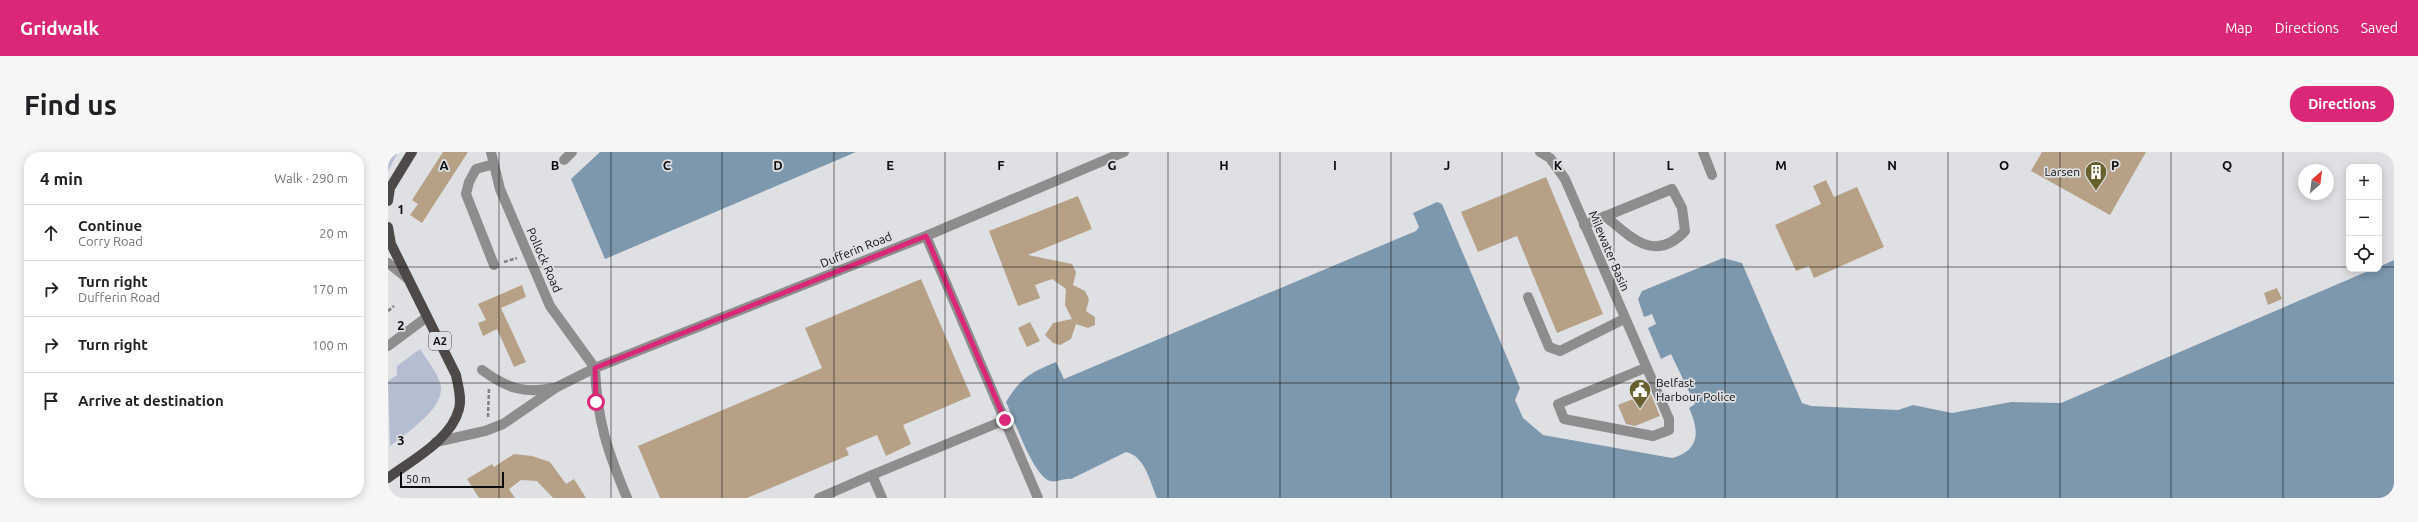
<!DOCTYPE html>
<html lang="en">
<head>
<meta charset="utf-8">
<style>
  :root { --surface:#fff; --page:#f6f6f6; --text:#202124; --muted:#757577; --line:#e0e0e0; --accent:#db2777 }
  body { margin:0; font-family:Ubuntu,sans-serif; background:var(--page); color:var(--text) }
  .controls { position:absolute; right:12px; top:12px; display:grid; overflow:hidden; border-radius:8px; box-shadow:0 2px 10px #0003 }
  .controls button { width:36px; height:36px; display:grid; place-items:center; padding:0; border:0; border-bottom:1px solid var(--line); background:var(--surface); color:var(--text); font:20px sans-serif }
  .compass { position:absolute; left:1910px; top:12px; width:36px; height:36px; border-radius:50%; background:var(--surface); box-shadow:0 2px 10px #0003; rotate:28deg }
  .scale { position:absolute; left:12px; bottom:10px; width:104px; box-sizing:border-box; padding-left:4px; border:2px solid #0b0c0d; border-top:0; font-size:11px; line-height:14px; white-space:nowrap; color:#0b0c0d; -webkit-text-stroke:3px #dfe0e3; paint-order:stroke }
  .stop { position:absolute; width:12px; height:12px; margin:-9px; border:3px solid #db2777; border-radius:50%; background:#fff }
  .stop.end { background:#db2777; border-color:#fff; box-shadow:0 1px 4px #0008 }
  .list { margin:0; padding:0; list-style:none }
  h2 { display:flex; justify-content:space-between; align-items:center; height:52px; margin:0; padding:0 16px; font-size:17px }
  h2 small { font-size:13px; font-weight:400; color:var(--muted) }
  .list li { display:grid; grid-template-columns:26px 1fr auto; gap:12px; align-items:center; box-sizing:border-box; height:56px; padding:0 16px; border-top:1px solid var(--line) }
  .list b { display:block; font-size:15px; white-space:nowrap }
  .list p { margin:0; font-size:13px; white-space:nowrap; color:var(--muted) }
  .list em { font-size:13px; font-style:normal; color:var(--muted) }
  .icon { flex:none; width:22px; height:22px; fill:none; stroke:currentColor; stroke-width:2; stroke-linecap:round; stroke-linejoin:round }
  .map { position:relative; flex:none; width:2006px; height:346px; overflow:hidden; border-radius:16px }
  header { display:flex; align-items:center; gap:24px; box-sizing:border-box; height:56px; padding:0 20px; background:var(--accent); color:#fff }
  header strong { font-size:19px }
  nav { display:flex; gap:22px; margin-inline-start:auto; font-size:14px }
  .intro { display:flex; align-items:center; justify-content:space-between; box-sizing:border-box; height:96px; padding:0 24px }
  h1 { margin:0; font-size:28px }
  .button { padding:10px 18px; border-radius:16px; background:var(--accent); color:#fff; font-size:14px; font-weight:700 }
  main { display:flex; gap:24px; padding:0 24px }
  aside { flex:1; background:var(--surface); border-radius:16px; box-shadow:0 2px 10px #0003 }
  .map>svg:first-child { display:block }
  .green { fill:#b5bdd1 }
  .water { fill:#7d97ad }
  .building { fill:#b6a187 }
  .lines { fill:none; stroke-linecap:round; stroke-linejoin:round }
  .path { stroke:#7f8082; stroke-width:2.5; stroke-dasharray:4 2; stroke-linecap:butt }
  .minor { stroke:#8e8c8c; stroke-width:10 }
  .major { stroke:#4c4948; stroke-width:10 }
  .route { stroke:#db2777; stroke-width:5 }
  .grid { fill:none; stroke:#0b0c0d; stroke-width:1; stroke-opacity:0.55 }
  .labels { text-anchor:middle; stroke-width:3.5; stroke-linejoin:round; paint-order:stroke }
  .shield { fill:#dfe0e3; stroke:#4b4c4d; stroke-width:1 }
  .shield-label { font-size:11px; font-weight:bold; fill:#0b0c0d }
  .poi-label { font-size:12px; fill:#0b0c0d; stroke:#dfe0e3; text-anchor:end }
  .street-label { font-size:12px; fill:#0b0c0d; stroke:#dfe0e3 }
  .grid-label { font-size:13px; text-anchor:middle; font-weight:bold; fill:#0b0c0d; stroke:#dfe0e3; stroke-width:3.5; stroke-linejoin:round; paint-order:stroke }
</style>
</head>
<body>
<header>
<strong>Gridwalk</strong>
<nav><a>Map</a><a>Directions</a><a>Saved</a></nav>
</header>
<div class="intro"><h1>Find us</h1><a class="button">Directions</a></div>
<main>
<aside>
<h2>4 min<small>Walk · 290 m</small></h2>
<ul class="list">
<li><svg class="icon" aria-label="ahead" viewBox="0 0 24 24"><path d="M12 20V5M6 11l6-6 6 6"/></svg><div><b>Continue</b><p>Corry Road</p></div><em>20 m</em></li>
<li><svg class="icon" aria-label="right" viewBox="0 0 24 24"><path d="M7 20v-9h11M14 6l5 5-5 5"/></svg><div><b>Turn right</b><p>Dufferin Road</p></div><em>170 m</em></li>
<li><svg class="icon" aria-label="right" viewBox="0 0 24 24"><path d="M7 20v-9h11M14 6l5 5-5 5"/></svg><div><b>Turn right</b></div><em>100 m</em></li>
<li><svg class="icon" aria-label="arrive" viewBox="0 0 24 24"><path d="M6 21V4h12l-3 4 3 4H6"/></svg><div><b>Arrive at destination</b></div></li>
</ul>
</aside>
<div class="map">
<svg width="2006" height="346" viewBox="0 0 2006 346">
  <rect width="100%" height="100%" fill="#dfe0e3"/>
  <!-- green -->
  <g class="green">
    <path d="M0,0H10L0,19Z"/>
    <path d="M32,197C39,208 51,222 53,235C55,258 18,281 2,294L0,229L9,223V214Z"/>
  </g>
  <!-- water -->
  <g class="water">
    <path d="M212,0H468L217,107L183,27Z"/>
    <path d="M1049,50L1054,52L1132,236L1127,248L1135,266L1155,283L1284,306C1313,298 1311,278 1301,256L1307,252L1283,202L1273,207L1260,176L1268,172L1264,162L1256,165L1250,147L1254,139L1335,106L1354,111L1414,251L1423,254L1510,258L1525,253L1564,261L1623,250L1673,251L1985,117H1991V115L2006,108V346H769C762,330 757,304 738,300L683,327C676,326 669,331 662,329C645,324 626,267 618,250C632,226 644,220 668,210L676,227L1028,79L1031,75L1025,61Z"/>
  </g>
  <!-- building -->
  <g class="building">
    <path d="M55,0H80L34,71L22,63L30,52L24,48Z"/>
    <path d="M1654,0H1758L1722,63L1643,19Z"/>
    <path d="M1158,25L1215,162L1169,181L1129,84L1090,100L1073,60Z"/>
    <path d="M1438,28L1446,45L1469,35L1496,95L1426,126L1421,114L1408,119L1387,73L1433,52L1425,34Z"/>
    <path d="M690,44L704,77L640,103L684,112L688,120L685,133L697,139L701,147L698,159L707,165V173L700,176L688,172L683,187L672,193L665,191L657,183L665,171L684,167L677,153L678,137L664,127L647,133L652,146L630,154L601,79Z"/>
    <path d="M533,127L583,244L515,273L523,292L498,304L489,283L458,296L461,303L359,346H272L250,294L434,216L417,176Z"/>
    <path d="M134,133L138,145L113,156L138,210L126,215L109,177L95,184L90,171L98,168L90,152Z"/>
    <path d="M1889,136L1894,147L1880,153L1876,141Z"/>
    <path d="M642,170L652,189L639,195L630,176Z"/>
    <path d="M1262,240L1272,264L1247,274L1238,272L1230,253Z"/>
    <path d="M126,302L144,304L162,310L178,332L186,327L198,346H165L149,329L133,328L121,337L127,346H91L79,327L104,312L106,315Z"/>
  </g>
  <g class="lines">
    <!-- path -->
    <g class="path">
      <path d="M116,110L129,106"/>
      <path d="M0,159L6,154"/>
      <path d="M100,265L101,236"/>
    </g>
    <!-- minor -->
    <g class="minor">
      <path d="M103,0L112,37L162,154L207,216"/>
      <path d="M1152,0L1162,6L1177,27L1281,267V278L1265,284L1176,267L1170,252L1257,216"/>
      <path d="M1315,0L1324,23"/>
      <path d="M176,8L184,0"/>
      <path d="M106,12L88,17L81,30L78,42L106,113"/>
      <path d="M1196,73L1284,37L1294,56L1297,79C1266,112 1242,84 1217,64"/>
      <path d="M538,84L650,346"/>
      <path d="M0,111L19,126"/>
      <path d="M1140,145L1161,195L1172,199L1236,167"/>
      <path d="M0,194L39,165"/>
      <path d="M207,216C209,268 219,298 239,346"/>
      <path d="M94,218C119,236 135,242 166,236"/>
      <path d="M48,290L97,279L115,272L169,235L207,216L538,84L736,0"/>
      <path d="M484,323L617,268"/>
      <path d="M431,346L484,323L494,346"/>
    </g>
    <!-- major -->
    <g class="major">
      <path d="M0,49L2,36L24,0"/>
      <path d="M0,75L3,92L68,223C70,234 74,246 71,257C63,288 24,308 0,326"/>
    </g>
  </g>
  <g class="lines">
    <!-- route -->
    <path class="route" d="M208,250L207,216L538,84L617,268"/>
  </g>
  <!-- grid -->
  <path class="grid" d="M111,0V346M223,0V346M334,0V346M446,0V346M557,0V346M669,0V346M780,0V346M892,0V346M1003,0V346M1114,0V346M1226,0V346M1337,0V346M1449,0V346M1560,0V346M1672,0V346M1783,0V346M1895,0V346M0,115H1961M1991,115H2006M0,231H2006"/>
  <!-- icons -->
  <defs>
    <g id="building-pin" transform="scale(1.15)"><path d="M0 17L-7.5 6A9.5 9.5 0 1 1 7.5 6Z" fill="#68612d" stroke="#dfe0e3"/><path d="M-4-6H4V6H1V3H-1V6H-4ZM-2.5-4.3h1.7v1.8h-1.7ZM.8-4.3h1.7v1.8H.8ZM-2.5-1h1.7V.8h-1.7ZM.8-1h1.7V.8H.8Z" fill="#fff"/></g>
    <g id="civic-pin" transform="scale(1.15)"><path d="M0 17L-7.5 6A9.5 9.5 0 1 1 7.5 6Z" fill="#68612d" stroke="#dfe0e3"/><path d="M-.6-6.5H3V-4.5H.6V-3L4-1V1h2V6H-6V1h2V-1L-.6-3ZM-1.2 2.5V6h2.4V2.5Z" fill="#fff"/></g>
  </defs>
  <g fill-rule="evenodd">
    <use href="#building-pin" x="1708" y="20"/>
    <use href="#civic-pin" x="1252" y="238"/>
  </g>
  <g class="labels">
    <!-- shield labels -->
    <rect class="shield" x="41" y="180" width="22" height="18" rx="3"/>
    <g class="shield-label">
      <text x="52" y="193">A2</text>
    </g>
    <!-- poi labels -->
    <g class="poi-label">
      <text x="1692" y="24">Larsen</text>
      <text x="1268" y="235" text-anchor="start">Belfast<tspan x="1268" dy="14">Harbour Police</tspan></text>
    </g>
    <!-- street labels -->
    <g class="street-label">
      <text transform="translate(468 98) rotate(-22)" y="4">Dufferin Road</text>
      <text transform="translate(1221 99) rotate(67)" y="4">Milewater Basin</text>
      <text transform="translate(156 108) rotate(66)" y="4">Pollock Road</text>
    </g>
  </g>
  <g class="grid-label">
    <text x="56" y="18">A</text>
    <text x="167" y="18">B</text>
    <text x="279" y="18">C</text>
    <text x="390" y="18">D</text>
    <text x="502" y="18">E</text>
    <text x="613" y="18">F</text>
    <text x="724" y="18">G</text>
    <text x="836" y="18">H</text>
    <text x="947" y="18">I</text>
    <text x="1059" y="18">J</text>
    <text x="1170" y="18">K</text>
    <text x="1282" y="18">L</text>
    <text x="1393" y="18">M</text>
    <text x="1504" y="18">N</text>
    <text x="1616" y="18">O</text>
    <text x="1727" y="18">P</text>
    <text x="1839" y="18">Q</text>
    <text x="13" y="62">1</text>
    <text x="13" y="178">2</text>
    <text x="13" y="293">3</text>
  </g>
</svg>
<div class="controls">
<button>+</button>
<button>−</button>
<button><svg class="icon" aria-label="locate" viewBox="0 0 24 24"><circle cx="12" cy="12" r="6"/><path d="M12 2v4M12 18v4M2 12h4M18 12h4"/></svg></button>
</div>
<svg class="compass" viewBox="-18 -18 36 36"><path d="M0-13l5 13h-10z" fill="#e53935"/><path d="M0 13l5-13h-10z" fill="#757577"/></svg>
<div class="scale">50 m</div>
<div class="stop" style="left:208px;top:250px"></div>
<div class="stop end" style="left:617px;top:268px"></div>
</div>
</main>
</body>
</html>
